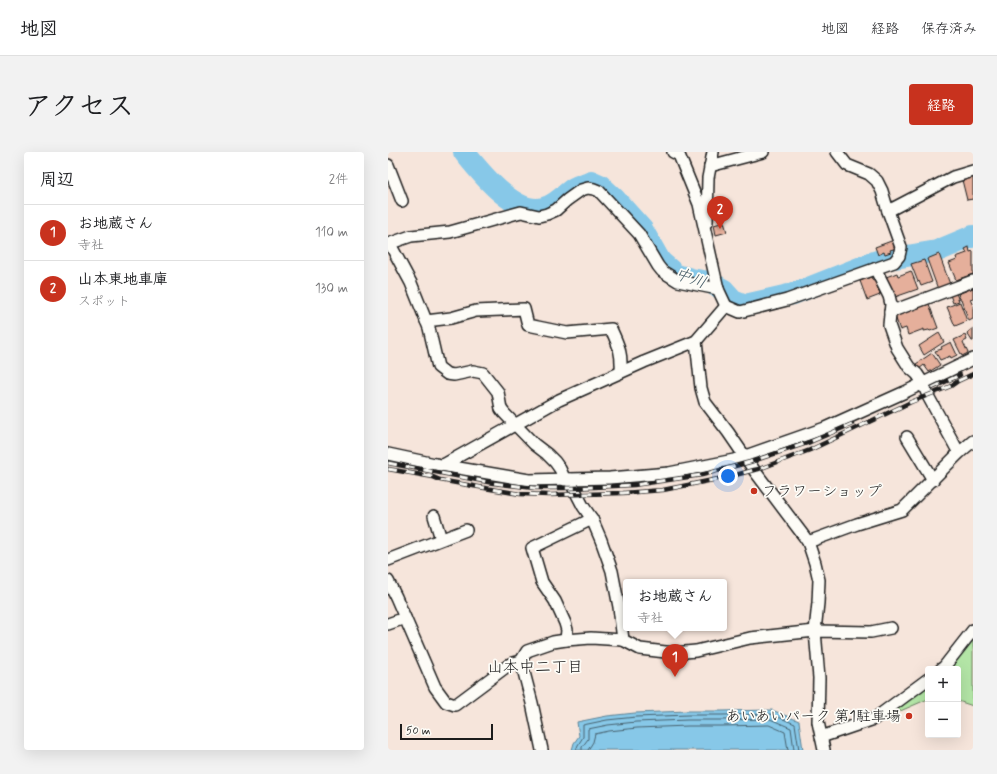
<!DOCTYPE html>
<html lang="ja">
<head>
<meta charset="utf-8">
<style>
  :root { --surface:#fff; --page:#f2f2f2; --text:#202124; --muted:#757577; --line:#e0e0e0; --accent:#c8321e }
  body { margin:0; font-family:Mynerve,"Klee One",sans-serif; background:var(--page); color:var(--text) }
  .controls { position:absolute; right:12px; bottom:12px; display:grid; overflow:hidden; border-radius:4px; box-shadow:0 4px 16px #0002 }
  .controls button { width:36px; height:36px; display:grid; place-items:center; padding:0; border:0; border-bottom:1px solid var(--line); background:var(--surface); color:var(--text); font:20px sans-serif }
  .scale { position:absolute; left:12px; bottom:10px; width:93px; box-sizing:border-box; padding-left:4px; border:2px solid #1c1c1c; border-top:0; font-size:11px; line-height:14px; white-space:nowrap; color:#1c1c1c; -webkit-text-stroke:3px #fdfcf7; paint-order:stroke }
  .you { position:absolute; left:340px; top:324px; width:14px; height:14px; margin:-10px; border:3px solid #fff; border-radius:50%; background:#1a73e8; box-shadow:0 0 0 6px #1a73e833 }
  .badge { display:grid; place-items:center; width:26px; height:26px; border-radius:50%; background:var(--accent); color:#fff; font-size:13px; font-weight:700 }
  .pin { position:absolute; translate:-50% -33px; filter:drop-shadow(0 1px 2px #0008) }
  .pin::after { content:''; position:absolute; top:21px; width:14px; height:12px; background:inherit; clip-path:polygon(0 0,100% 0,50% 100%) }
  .popup { position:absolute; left:235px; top:427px; width:104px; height:52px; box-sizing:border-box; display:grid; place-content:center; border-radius:4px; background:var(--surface); filter:drop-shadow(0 1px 3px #0005); font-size:13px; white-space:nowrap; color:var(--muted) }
  .popup b { font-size:15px; color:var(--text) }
  .popup::after { content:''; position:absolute; left:50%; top:100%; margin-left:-8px; border:8px solid transparent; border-top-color:var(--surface) }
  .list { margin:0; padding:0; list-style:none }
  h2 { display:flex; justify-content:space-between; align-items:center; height:52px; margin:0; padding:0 16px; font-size:17px }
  h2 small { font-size:13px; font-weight:400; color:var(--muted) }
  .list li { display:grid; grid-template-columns:26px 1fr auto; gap:12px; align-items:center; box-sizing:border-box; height:56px; padding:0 16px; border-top:1px solid var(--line) }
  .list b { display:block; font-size:15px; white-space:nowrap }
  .list p { margin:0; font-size:13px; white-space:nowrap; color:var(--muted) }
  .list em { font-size:13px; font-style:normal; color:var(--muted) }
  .map { position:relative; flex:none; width:585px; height:598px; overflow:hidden; border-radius:4px }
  header { display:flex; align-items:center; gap:24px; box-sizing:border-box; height:56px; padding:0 20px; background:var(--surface); border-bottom:1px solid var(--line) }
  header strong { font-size:19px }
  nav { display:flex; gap:22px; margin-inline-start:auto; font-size:14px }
  .intro { display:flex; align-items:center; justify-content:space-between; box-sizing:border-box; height:96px; padding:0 24px }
  h1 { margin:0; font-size:28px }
  .button { padding:10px 18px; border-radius:4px; background:var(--accent); color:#fff; font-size:14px; font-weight:700 }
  main { display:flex; gap:24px; padding:0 24px }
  aside { flex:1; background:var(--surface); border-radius:4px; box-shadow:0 4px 16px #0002 }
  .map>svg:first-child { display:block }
  .green { fill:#b3e5a6; stroke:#688061 }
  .water { fill:#87c8e8; stroke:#5c8396 }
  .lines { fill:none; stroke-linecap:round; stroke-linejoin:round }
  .shore { stroke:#47616e; stroke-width:1 }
  .river { stroke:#87c8e8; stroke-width:22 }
  .building { fill:#e5af9b; stroke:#1c1c1c }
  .street-casing { stroke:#1c1c1c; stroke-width:14 }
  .street { stroke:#fdfcf7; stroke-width:11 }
  .rail-casing { stroke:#1c1c1c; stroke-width:4.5 }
  .rail { stroke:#fdfcf7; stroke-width:3; stroke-dasharray:9; stroke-linecap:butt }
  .poi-dot { fill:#c8321e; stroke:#fdfcf7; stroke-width:1.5 }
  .labels { text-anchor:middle; stroke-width:3.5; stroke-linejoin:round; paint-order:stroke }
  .poi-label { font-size:15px; fill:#1c1c1c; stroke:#fdfcf7; text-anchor:start }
  .water-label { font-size:16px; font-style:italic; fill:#415863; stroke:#fdfcf7 }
  .neighbourhood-label { font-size:16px; fill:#1c1c1c; stroke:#fdfcf7 }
</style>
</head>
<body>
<header>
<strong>地図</strong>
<nav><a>地図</a><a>経路</a><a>保存済み</a></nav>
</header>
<div class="intro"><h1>アクセス</h1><a class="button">経路</a></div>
<main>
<aside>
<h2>周辺<small>2件</small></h2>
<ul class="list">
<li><span class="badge">1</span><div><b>お地蔵さん</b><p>寺社</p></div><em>110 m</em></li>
<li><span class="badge">2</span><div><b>山本東地車庫</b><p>スポット</p></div><em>130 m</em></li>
</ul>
</aside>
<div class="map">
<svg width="585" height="598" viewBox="0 0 585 598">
  <rect width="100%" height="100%" fill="#f6e5db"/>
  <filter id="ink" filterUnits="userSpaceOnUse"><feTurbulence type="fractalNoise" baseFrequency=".025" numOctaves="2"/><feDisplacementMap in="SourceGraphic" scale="8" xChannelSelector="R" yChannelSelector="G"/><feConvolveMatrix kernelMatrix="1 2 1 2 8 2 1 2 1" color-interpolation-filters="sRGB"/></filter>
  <g filter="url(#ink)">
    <!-- green -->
    <g class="green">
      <path d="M585,484V554L570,549V517H557Z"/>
      <path d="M540,530V547L480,573Z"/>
    </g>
    <!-- water -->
    <path class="water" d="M384,558L411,569L415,598H184L186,591L191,584L189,570L219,564L247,561L300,559H333Z"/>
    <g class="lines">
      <!-- shore -->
      <g class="shore">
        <path d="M188,598L190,593L195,585V573L219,568L248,565L300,563H333L383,562L407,572L411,598"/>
        <path d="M194,598V595L200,587V577L220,573L248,570L300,568H333L382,567L403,576L406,598"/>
        <path d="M200,598L205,590L207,582L221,579L249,576L300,574H333L381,573L397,580L400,598"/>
      </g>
      <!-- river -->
      <path class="river" d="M76,0C92,20 131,70 161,54C170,50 177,42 186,36C191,33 198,32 203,29L212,33L227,47L254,77L272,109L288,123L303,127L321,130L336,138L345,148L357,153L405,142L489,109L549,99L585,84"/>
    </g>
    <!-- building -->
    <g class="building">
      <path d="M585,25V47L579,48L574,28Z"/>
      <path d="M336,70L339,80L328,83L326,73Z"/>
      <path d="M506,88L509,96L502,98L503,100L497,102L496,100L490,103L487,95Z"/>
      <path d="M581,95L582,100L585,99V122L568,128L561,111L569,108L568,105L579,101L577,97Z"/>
      <path d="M551,102L563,135L551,140L539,107Z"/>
      <path d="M536,108L544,130L533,134L531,129L530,130L523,112Z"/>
      <path d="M523,119L530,137L507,145L505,138L503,139L500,132L498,125L509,121L510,124Z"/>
      <path d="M483,125L485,129L487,128L492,143L479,148L472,129Z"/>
      <path d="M585,136V146L582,147L585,154V167L581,169L573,147H572L570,142Z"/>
      <path d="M568,141L571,149L565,151L562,143Z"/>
      <path d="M572,150L579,169L567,174L559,155Z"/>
      <path d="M541,152L550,176L542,179L541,178L536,179V177L520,183L518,176L512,178L507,164Z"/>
      <path d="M585,176V189H584L579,181Z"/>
      <path d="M551,181L556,190L536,203L531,194Z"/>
      <path d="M577,183L579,188L575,190L580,201L574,204L566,188Z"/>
      <path d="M563,190L569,203L563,206L562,204L552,208L547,199L554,197L553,195Z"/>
      <path d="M544,201L552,213L541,220L536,213L531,217L528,212Z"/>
    </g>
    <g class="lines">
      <!-- street casing -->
      <g class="street-casing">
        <g id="street">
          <path d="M285,0L291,3L311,52L330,137"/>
          <path d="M0,13L14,49"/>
          <path d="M322,14L375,0"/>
          <path d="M500,59L565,25L585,19"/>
          <path d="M319,70L320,26L325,0"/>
          <path d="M0,92L23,84L62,80L133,60L151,64L159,62L168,58L179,48L193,38L200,36L206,37L211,39L251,82L270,114L274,119L290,129L330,137L338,154"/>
          <path d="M2,92L23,131L41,176L50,215L59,222L66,223L85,219L95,221L110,240L113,257L116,261L146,292L159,302L167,310L172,317L177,328"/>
          <path d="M487,117L490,122L501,144L503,152L501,173L509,196L521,215L529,222L535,231L540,244L571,301"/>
          <path d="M502,160L585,129"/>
          <path d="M38,169L63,166L88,159L136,157L140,173L179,181L223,177C231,194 234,201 233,220"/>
          <path d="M308,189L313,236L317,250L340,280L366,318L415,383L420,390L427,411L431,428L430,451L427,479L431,526L430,570L436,598"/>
          <path d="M519,285L545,328"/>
          <path d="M0,302L47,312L141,328L222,326L281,321L346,308L437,276L517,240L585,207"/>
          <path d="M55,313L171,248L256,210L308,189L338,154L352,160L399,148L506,110L511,104L513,95L500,59L494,39L489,29L481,22L459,13L449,0"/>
          <path d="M181,327L195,354L204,367L213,388L224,419L231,455L235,488L252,497L286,501L308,499L362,486L427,479L483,480L503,476"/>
          <path d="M46,364L53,387"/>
          <path d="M420,390L469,372L514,358L571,301L585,289"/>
          <path d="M0,408L78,378"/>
          <path d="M0,429L8,445L47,535L58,550L67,553L122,512L133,509L144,551L154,598"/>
          <path d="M0,472L17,466"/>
          <path d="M178,488L179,478L177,471L167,449L154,430L144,396L204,367"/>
          <path d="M133,509L139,499L165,490L178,488L203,486L235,488"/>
          <path d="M553,517L556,515L585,478"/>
          <path d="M433,585L486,567L540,527"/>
        </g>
      </g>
      <!-- street -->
      <use href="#street" class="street"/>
      <!-- rail casing -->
      <g class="rail-casing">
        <g id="rail">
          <path d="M544,236L572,223"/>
          <path d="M0,311L105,331L146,336H186L246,333L314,323L362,310L422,290L464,272"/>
          <path d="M0,317L45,325L52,328L85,334L132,342L161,343L235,341L275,338L340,325L366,318L371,317L422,298L523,250L563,234L570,229L585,222"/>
        </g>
      </g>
      <!-- rail -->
      <use href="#rail" class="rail"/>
    </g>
  </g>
  <!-- markers -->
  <g class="poi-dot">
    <circle cx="366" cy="339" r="4"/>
    <circle cx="521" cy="564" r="4"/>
  </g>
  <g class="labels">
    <!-- poi labels -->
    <g class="poi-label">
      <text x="374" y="344">フラワーショップ</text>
      <text x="513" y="569" text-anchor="end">あいあいパーク 第1駐車場</text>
    </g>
    <!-- water labels -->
    <g class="water-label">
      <text transform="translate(303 125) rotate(20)" y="6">中川</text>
    </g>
    <!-- neighbourhood labels -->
    <g class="neighbourhood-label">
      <text x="147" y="520">山本中二丁目</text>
    </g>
  </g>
</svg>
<div class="controls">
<button>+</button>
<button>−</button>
</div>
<div class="scale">50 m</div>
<div class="you"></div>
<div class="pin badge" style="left:287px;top:525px">1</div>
<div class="popup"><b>お地蔵さん</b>寺社</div>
<div class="pin badge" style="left:332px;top:77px">2</div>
</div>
</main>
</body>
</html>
